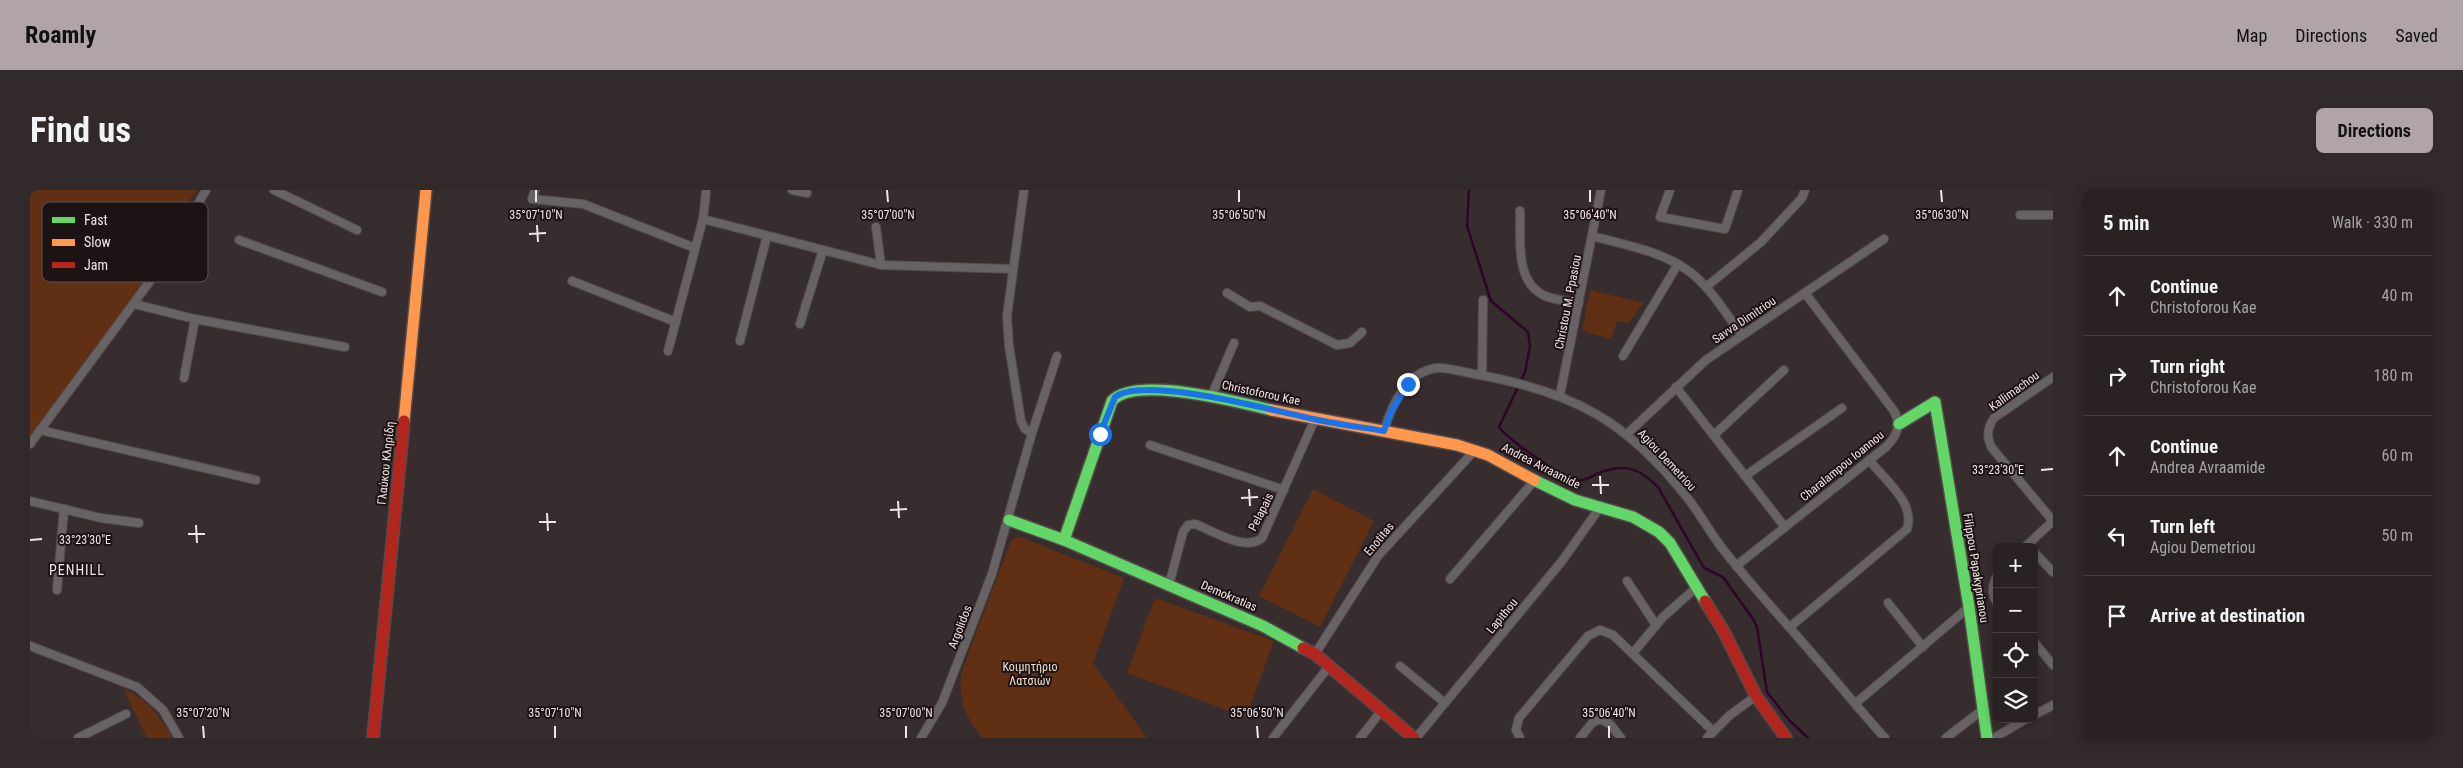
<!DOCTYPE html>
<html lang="en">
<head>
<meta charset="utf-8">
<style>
  :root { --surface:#292122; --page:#31292a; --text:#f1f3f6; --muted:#a5a3a5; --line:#453e40; --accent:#b1a4a6 }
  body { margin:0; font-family:"Roboto Condensed",sans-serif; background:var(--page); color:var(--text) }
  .controls { position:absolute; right:15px; bottom:15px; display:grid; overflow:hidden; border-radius:8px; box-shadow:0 2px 12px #0003 }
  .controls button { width:45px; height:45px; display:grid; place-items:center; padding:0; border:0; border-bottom:1px solid var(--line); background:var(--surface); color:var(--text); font:25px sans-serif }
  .stop { position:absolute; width:15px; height:15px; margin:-11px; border:4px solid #1a73e8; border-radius:50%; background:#fff }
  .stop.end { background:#1a73e8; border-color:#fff; box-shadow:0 1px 5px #0008 }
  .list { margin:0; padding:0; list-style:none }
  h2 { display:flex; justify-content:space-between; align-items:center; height:65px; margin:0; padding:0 20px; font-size:21px }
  h2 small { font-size:16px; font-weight:400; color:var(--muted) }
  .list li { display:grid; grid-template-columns:32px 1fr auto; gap:15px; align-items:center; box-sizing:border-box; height:80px; padding:0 20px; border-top:1px solid var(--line) }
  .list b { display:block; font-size:19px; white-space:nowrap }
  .list p { margin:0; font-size:16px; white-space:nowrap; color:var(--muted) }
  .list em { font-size:16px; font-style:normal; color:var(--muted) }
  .icon { flex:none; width:28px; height:28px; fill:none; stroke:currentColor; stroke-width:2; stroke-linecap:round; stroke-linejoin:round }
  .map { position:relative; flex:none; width:2023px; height:548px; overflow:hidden; border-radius:8px }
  header { display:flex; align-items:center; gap:30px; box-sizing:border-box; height:70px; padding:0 25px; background:var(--accent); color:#111 }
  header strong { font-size:24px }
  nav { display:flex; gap:28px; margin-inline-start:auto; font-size:18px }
  .intro { display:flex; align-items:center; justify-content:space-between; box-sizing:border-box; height:120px; padding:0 30px }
  h1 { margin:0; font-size:35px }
  .button { padding:12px 22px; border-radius:8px; background:var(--accent); color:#111; font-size:18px; font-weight:700 }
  main { display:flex; gap:30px; padding:0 30px }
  aside { flex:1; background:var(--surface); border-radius:8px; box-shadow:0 2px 12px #0003 }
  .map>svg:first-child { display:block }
  .green { fill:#613014 }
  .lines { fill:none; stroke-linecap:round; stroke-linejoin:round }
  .stream { stroke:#2f042a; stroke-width:2.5 }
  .street-casing { stroke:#544a4c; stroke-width:10 }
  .fast-casing { stroke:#544a4c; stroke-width:14 }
  .slow-casing { stroke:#544a4c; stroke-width:14 }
  .jam-casing { stroke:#544a4c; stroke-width:14 }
  .street { stroke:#676264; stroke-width:8 }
  .fast { stroke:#63d668; stroke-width:11 }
  .slow { stroke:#ff974d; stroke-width:11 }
  .jam { stroke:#b3261e; stroke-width:11 }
  .route { stroke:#1a73e8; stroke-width:6 }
  .ticks { fill:none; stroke:#f3e4e6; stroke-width:2 }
  .labels { text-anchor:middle; stroke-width:4; stroke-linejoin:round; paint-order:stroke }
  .street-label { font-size:12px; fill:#f3e4e6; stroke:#1d1314 }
  .park-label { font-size:12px; fill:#f4ddd2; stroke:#1d1314 }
  .neighbourhood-label { font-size:14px; letter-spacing:1px; fill:#f3e4e6; stroke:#1d1314 }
  .key { fill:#1d1314; stroke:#5d5253; stroke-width:1 }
  .key-label { font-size:14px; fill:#f3e4e6 }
  .ticks-label { font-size:12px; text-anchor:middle; fill:#f3e4e6; stroke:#1d1314; stroke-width:4; stroke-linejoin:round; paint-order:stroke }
</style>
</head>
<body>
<header>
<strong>Roamly</strong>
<nav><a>Map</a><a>Directions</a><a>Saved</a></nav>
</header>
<div class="intro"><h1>Find us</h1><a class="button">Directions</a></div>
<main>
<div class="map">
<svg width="2023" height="548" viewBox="0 0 2023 548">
  <rect width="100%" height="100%" fill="#372c2e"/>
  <!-- green -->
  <g class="green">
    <path d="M0,0H166L126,67L129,69L128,75L0,247Z"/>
    <path d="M1560,100L1614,113L1598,133L1587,131L1581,149L1552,141Z"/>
    <path d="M1283,299L1344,331L1290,437L1229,406Z"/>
    <path d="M988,346L1094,388L1063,473L1117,548H952C936,527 928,511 931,483L981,351Z"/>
    <path d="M1125,408L1244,451L1216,527L1097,483Z"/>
    <path d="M93,499C117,508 130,527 143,548H117Z"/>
  </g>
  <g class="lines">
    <!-- stream -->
    <path class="stream" d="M1439,0L1437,36L1461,111L1498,142L1500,156L1495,182L1469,237C1474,246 1534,289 1544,290C1554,292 1560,287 1569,283C1595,273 1609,278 1628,297L1674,378L1693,387L1723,429L1727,437L1737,502L1759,530L1778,548"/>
    <!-- street casing -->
    <g class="street-casing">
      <g id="street">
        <path d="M244,0L327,40"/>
        <path d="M505,0L502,9L553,14L665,58"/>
        <path d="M762,0L777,3"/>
        <path d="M994,0L977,126L979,156L991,231L995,239L1002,243"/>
        <path d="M1640,0L1630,27L1695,39L1708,0"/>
        <path d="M1490,21C1491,48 1484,92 1515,106C1525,110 1538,111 1549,113"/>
        <path d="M1990,25H2023"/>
        <path d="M673,29L851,75L983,79"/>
        <path d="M846,37L851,75"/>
        <path d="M1562,46C1595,55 1632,61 1660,82C1681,98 1696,124 1712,145"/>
        <path d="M209,50L352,102"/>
        <path d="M542,91L646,132"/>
        <path d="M1676,97L1731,52L1772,8L1775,0"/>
        <path d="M1197,103L1220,117L1230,116L1307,155L1320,153L1332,142"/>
        <path d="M104,114L165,129L315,157"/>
        <path d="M770,134L793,60"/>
        <path d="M710,151L737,46"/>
        <path d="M638,161L673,29L676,2"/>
        <path d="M1593,166L1648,74"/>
        <path d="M1452,185L1453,110"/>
        <path d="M154,188L165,129"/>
        <path d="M1646,197L1754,336"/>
        <path d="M1530,205L1571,0"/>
        <path d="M1181,207L1204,153"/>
        <path d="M10,240L226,290"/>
        <path d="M1354,241C1361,216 1377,181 1407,178C1418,177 1432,182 1444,184C1542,201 1597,230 1659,310C1673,328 1684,350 1700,368C1727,402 1758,435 1786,468C1809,494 1831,522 1855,548"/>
        <path d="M1597,244L1676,170L1854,49"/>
        <path d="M1684,245L1754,180"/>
        <path d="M0,254L137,68L176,0"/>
        <path d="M1120,255L1254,300"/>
        <path d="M1715,286L1812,218"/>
        <path d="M0,311L71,328L109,333"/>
        <path d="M2023,331L1962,258C1956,247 1957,238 1964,228L2023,187"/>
        <path d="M1995,357L2023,331"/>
        <path d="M2004,362L2023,382"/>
        <path d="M1706,376L1856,257C1867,246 1872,235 1864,221L1775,103"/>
        <path d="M1967,386C1962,395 1961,404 1967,413"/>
        <path d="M1420,389L1505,290"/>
        <path d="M1597,391L1626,435"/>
        <path d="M1139,395L1153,342L1158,335L1165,334C1184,341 1214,362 1232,348L1285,229"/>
        <path d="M27,400L34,319"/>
        <path d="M1858,413L1893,457"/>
        <path d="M1760,437L1877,339C1886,313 1854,289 1839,270"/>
        <path d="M2004,452L2023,475"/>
        <path d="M0,456L107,497L133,520L149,548"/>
        <path d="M1603,463L1633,427L1667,397"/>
        <path d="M1285,464L1348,366L1444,261"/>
        <path d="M1370,476L1415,513"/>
        <path d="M1826,513L1939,417"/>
        <path d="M2004,525L2023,515"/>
        <path d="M48,548L96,524"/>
        <path d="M891,548L912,513L962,384L1002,243L1027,166"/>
        <path d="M1243,548L1300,475"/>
        <path d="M1330,548L1352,520"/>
        <path d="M1386,548L1532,371L1571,316"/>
        <path d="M1490,548L1486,540L1489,528L1558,446L1570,440L1583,445L1683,541"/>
        <path d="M1550,548L1562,533L1570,529L1580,534L1591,548"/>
        <path d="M1677,548L1700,525L1726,506"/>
        <path d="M1916,548L1951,521"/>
        <path d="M1964,548L1996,529"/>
      </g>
    </g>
    <!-- fast casing -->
    <g class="fast-casing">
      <g id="fast">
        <path d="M1869,234L1905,212L1939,417L1957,548"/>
        <path d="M1504,290L1545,310L1603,327L1629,342L1640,353L1675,411"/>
        <path d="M979,330L1034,350L1233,436L1273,458"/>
        <path d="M1034,350L1082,211C1105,185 1209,212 1241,220"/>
      </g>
    </g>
    <!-- slow casing -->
    <g class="slow-casing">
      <g id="slow">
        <path d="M1241,220L1427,255L1458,265L1504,290"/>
        <path d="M374,231L396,0"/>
      </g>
    </g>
    <!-- jam casing -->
    <g class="jam-casing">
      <g id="jam">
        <path d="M1675,411L1694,442L1726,506L1756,548"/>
        <path d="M1273,458L1285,464L1384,548"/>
        <path d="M343,548L374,231"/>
      </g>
    </g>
    <!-- street -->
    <use href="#street" class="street"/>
    <!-- fast -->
    <use href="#fast" class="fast"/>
    <!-- slow -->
    <use href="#slow" class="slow"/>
    <!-- jam -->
    <use href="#jam" class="jam"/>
  </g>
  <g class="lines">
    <!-- route -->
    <path class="route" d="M1070,244L1085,207C1114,185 1245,221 1283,229C1306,234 1330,237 1354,241L1362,220L1378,194"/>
  </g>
  <!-- ticks -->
  <path class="ticks" d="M506,0V12M857,0L858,12M1209,0V12M1560,0V12M1911,0L1912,12M507,35L508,52M499,44L516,43M2011,280L2023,279M1570,286L1571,304M1562,295H1579M1219,299L1220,316M1211,308L1228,307M868,311L869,328M860,320L877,319M517,323L518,341M509,332H526M166,335L167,353M158,344H175M0,350L12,349M173,536L174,548M525,536V548M876,536V548M1227,536L1228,548M1579,536V548"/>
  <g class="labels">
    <!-- street labels -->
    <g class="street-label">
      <text transform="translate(1538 112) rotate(-79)" y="4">Christou M. Ppasiou</text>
      <text transform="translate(1714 130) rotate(-34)" y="4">Savva Dimitriou</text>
      <text transform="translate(1984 201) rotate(-36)" y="4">Kallimachou</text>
      <text transform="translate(1231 203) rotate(12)" y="4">Christoforou Kae</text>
      <text transform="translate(1637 270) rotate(47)" y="4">Agiou Demetriou</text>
      <text transform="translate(356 273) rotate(-84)" y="4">Γλαύκου Κληρίδη</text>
      <text transform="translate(1511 276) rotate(27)" y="4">Andrea Avraamide</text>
      <text transform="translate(1812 276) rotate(-39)" y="4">Charalampou Ioannou</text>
      <text transform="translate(1231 322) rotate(-63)" y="4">Pelapais</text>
      <text transform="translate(1349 349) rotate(-50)" y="4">Enotitas</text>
      <text transform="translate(1946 378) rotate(81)" y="4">Filippou Papakyprianou</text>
      <text transform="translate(1199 406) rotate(23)" y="4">Demokratias</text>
      <text transform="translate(1472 426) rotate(-51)" y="4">Lapithou</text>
      <text transform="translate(930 437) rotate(-69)" y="4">Argolidos</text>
    </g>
    <!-- park labels -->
    <g class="park-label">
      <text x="1000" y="481">Κοιμητήριο<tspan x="1000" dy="14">Λατσιών</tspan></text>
    </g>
    <!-- neighbourhood labels -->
    <g class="neighbourhood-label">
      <text x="47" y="385">PENHILL</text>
    </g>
  </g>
  <!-- legend -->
  <rect x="12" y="12" width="166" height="80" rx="8" class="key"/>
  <rect x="22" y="27" width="23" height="6" fill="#63d668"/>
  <rect x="22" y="49" width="23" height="7" fill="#ff974d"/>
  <rect x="22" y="72" width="23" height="6" fill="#b3261e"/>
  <g class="key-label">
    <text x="54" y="35">Fast</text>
    <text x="54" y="57">Slow</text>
    <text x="54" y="80">Jam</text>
  </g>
  <g class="ticks-label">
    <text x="506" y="29">35°07'10"N</text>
    <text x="858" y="29">35°07'00"N</text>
    <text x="1209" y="29">35°06'50"N</text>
    <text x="1560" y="29">35°06'40"N</text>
    <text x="1912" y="29">35°06'30"N</text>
    <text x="1968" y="284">33°23'30"E</text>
    <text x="55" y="354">33°23'30"E</text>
    <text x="173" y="527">35°07'20"N</text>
    <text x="525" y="527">35°07'10"N</text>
    <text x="876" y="527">35°07'00"N</text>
    <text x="1227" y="527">35°06'50"N</text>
    <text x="1579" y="527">35°06'40"N</text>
  </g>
</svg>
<div class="controls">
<button>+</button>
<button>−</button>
<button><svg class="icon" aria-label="locate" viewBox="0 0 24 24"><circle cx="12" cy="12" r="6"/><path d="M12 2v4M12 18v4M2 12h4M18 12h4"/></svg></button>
<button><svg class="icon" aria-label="layers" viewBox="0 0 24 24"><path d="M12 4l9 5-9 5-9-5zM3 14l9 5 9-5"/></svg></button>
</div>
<div class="stop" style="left:1070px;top:244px"></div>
<div class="stop end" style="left:1378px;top:194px"></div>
</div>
<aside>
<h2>5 min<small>Walk · 330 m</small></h2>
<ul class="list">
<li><svg class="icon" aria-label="ahead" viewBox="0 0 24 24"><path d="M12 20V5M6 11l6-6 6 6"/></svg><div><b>Continue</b><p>Christoforou Kae</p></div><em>40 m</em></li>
<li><svg class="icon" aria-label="right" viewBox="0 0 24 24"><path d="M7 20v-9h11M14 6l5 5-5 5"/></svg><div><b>Turn right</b><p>Christoforou Kae</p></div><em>180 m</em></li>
<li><svg class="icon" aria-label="ahead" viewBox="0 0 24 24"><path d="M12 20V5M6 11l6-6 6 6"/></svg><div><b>Continue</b><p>Andrea Avraamide</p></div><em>60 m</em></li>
<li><svg class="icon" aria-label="left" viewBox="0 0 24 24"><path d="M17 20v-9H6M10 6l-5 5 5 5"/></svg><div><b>Turn left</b><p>Agiou Demetriou</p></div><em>50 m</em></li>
<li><svg class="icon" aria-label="arrive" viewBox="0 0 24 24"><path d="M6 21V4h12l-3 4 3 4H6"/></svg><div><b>Arrive at destination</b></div></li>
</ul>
</aside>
</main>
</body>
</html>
